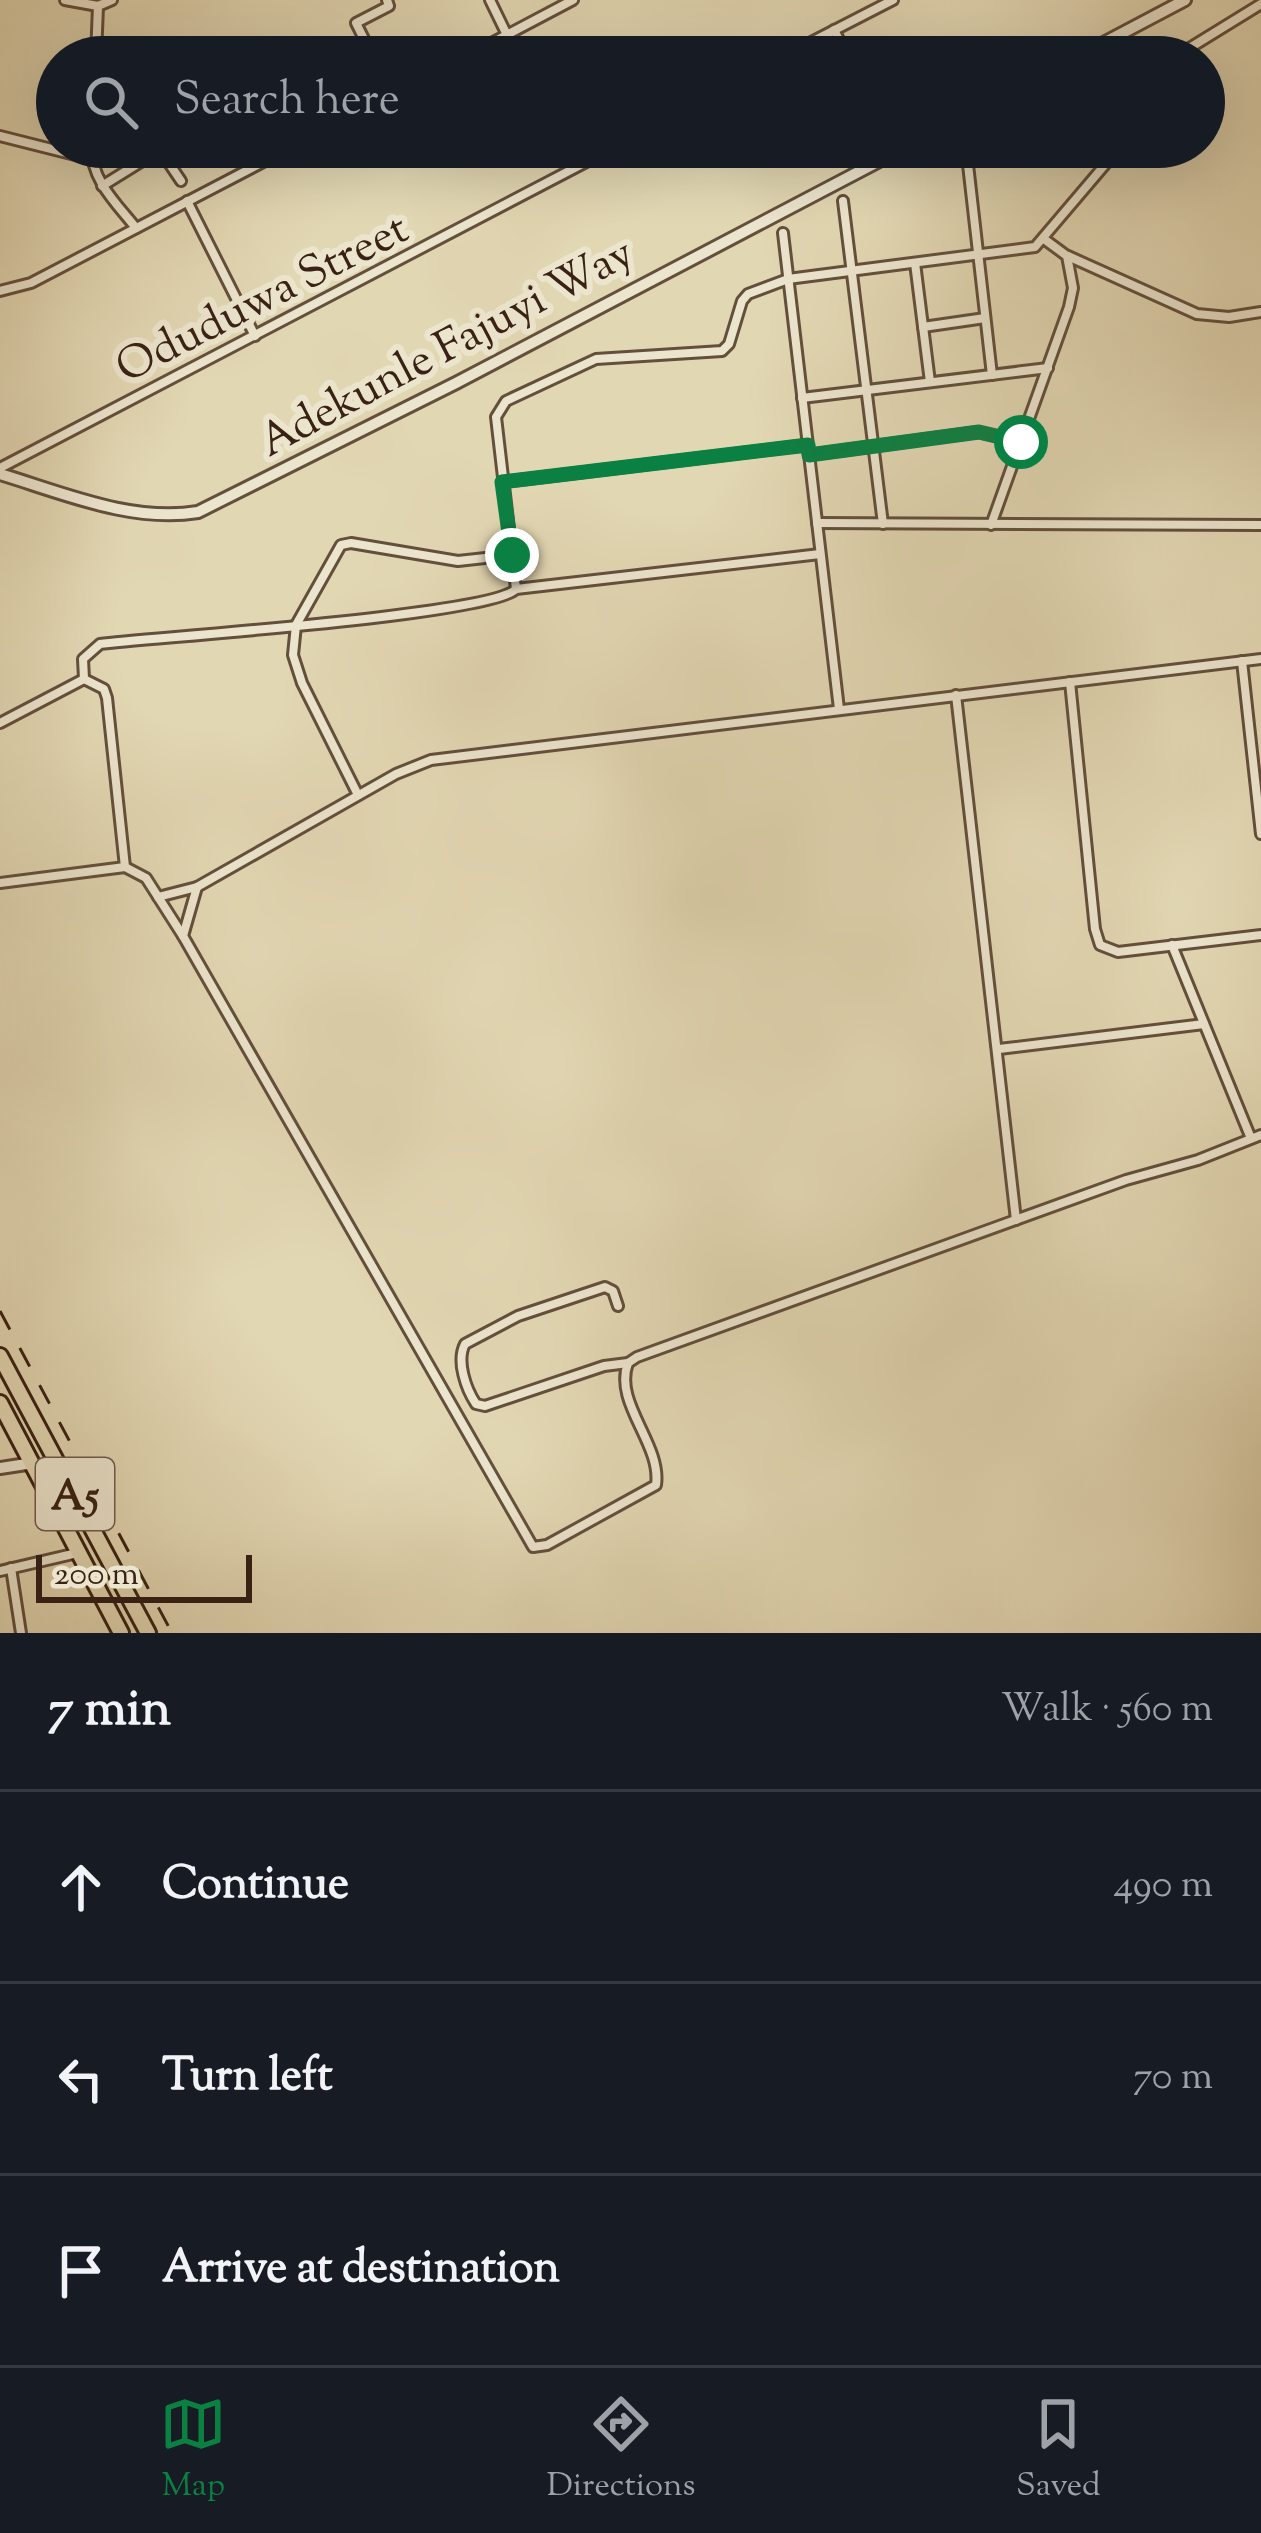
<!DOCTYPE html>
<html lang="en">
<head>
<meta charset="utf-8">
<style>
  :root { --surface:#171b24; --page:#20242c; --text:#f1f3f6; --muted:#9ea1a6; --line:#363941; --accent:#0b8043 }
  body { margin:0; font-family:"Sorts Mill Goudy",serif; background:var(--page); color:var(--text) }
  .scale { position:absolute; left:36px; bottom:30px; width:216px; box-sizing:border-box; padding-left:12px; border:6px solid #392214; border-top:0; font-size:33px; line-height:42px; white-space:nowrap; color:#392214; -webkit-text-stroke:9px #ece5ce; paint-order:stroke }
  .stop { position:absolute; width:36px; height:36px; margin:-27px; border:9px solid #0b8043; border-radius:50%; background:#fff }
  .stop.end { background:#0b8043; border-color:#fff; box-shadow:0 3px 12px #0008 }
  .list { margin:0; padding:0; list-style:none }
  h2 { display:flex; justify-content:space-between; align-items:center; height:156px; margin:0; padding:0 48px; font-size:51px }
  h2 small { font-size:39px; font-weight:400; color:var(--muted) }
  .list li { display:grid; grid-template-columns:78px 1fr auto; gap:36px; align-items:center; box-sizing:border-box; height:192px; padding:0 48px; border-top:3px solid var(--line) }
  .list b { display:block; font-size:45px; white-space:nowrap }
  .list em { font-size:39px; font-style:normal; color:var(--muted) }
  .icon { flex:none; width:66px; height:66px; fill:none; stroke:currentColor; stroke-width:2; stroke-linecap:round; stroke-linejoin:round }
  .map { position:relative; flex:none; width:1261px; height:1633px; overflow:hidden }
  .search { position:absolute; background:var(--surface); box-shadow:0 12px 48px #0002; left:36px; right:36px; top:36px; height:132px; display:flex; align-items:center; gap:30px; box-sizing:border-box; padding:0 42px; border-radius:66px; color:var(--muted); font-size:45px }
  .sheet { height:732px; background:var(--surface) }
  nav { display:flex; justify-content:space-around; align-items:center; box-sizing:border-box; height:168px; border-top:3px solid var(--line); background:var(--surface); font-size:33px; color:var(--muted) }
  nav a { display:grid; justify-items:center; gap:6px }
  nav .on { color:var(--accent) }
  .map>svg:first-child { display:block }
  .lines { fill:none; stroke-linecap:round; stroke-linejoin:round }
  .minor-casing { stroke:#634f3c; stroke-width:14 }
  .tertiary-casing { stroke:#634f3c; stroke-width:16 }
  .trunk-casing { stroke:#392214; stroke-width:20 }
  .minor { stroke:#ece5ce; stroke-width:8 }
  .tertiary { stroke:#ece5ce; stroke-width:10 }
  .trunk { stroke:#e2d7b3; stroke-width:14 }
  .rail { stroke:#392214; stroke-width:3; stroke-dasharray:21 21; stroke-linecap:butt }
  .route { stroke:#0b8043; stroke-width:15 }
  .labels { text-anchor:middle; stroke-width:12; stroke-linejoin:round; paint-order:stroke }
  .shield { fill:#ece5ce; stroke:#6f5c4c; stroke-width:3 }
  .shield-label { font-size:42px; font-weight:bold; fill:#392214 }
  .street-label { font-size:45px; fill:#392214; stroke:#ece5ce }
</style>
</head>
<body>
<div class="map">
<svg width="1261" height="1633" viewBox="0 0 1261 1633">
  <rect width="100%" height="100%" fill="#e2d7b3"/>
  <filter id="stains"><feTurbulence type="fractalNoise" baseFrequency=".00167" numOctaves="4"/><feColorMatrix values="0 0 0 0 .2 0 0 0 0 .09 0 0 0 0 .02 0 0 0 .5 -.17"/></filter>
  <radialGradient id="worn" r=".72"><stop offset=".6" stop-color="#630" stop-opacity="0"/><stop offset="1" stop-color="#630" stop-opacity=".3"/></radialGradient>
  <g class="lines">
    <!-- minor casing -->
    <g class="minor-casing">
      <g id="minor">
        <path d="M65,0L98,6L112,0"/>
        <path d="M490,0L507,35"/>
        <path d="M834,30L848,57"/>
        <path d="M96,57L98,6"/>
        <path d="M373,57L356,23L389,6L387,0"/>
        <path d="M465,57L573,0"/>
        <path d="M782,57L893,0"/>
        <path d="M1175,57L1261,4"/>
        <path d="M0,136L91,159"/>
        <path d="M92,147C90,179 117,204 136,228"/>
        <path d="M966,147L992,375"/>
        <path d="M102,186L160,150L181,181"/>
        <path d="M187,201L255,336"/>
        <path d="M843,201L883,524"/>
        <path d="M783,233L839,709"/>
        <path d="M1068,256L1197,314L1229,317L1261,312"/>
        <path d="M915,263L930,382"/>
        <path d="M0,291L31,283L292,147"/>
        <path d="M923,327L985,318"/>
        <path d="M802,398L1048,368"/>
        <path d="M809,455L978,432L1021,442"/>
        <path d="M0,468L615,147"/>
        <path d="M503,482L807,445"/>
        <path d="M817,523L1261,525"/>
        <path d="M991,525L1069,307L1073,288L1067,256L1044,239"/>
        <path d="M516,589L496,417L506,401L596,359L722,351L729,344L742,301L748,294L788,279L1035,247L1120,147"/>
        <path d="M1261,659L431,760L396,774L197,887L183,936L533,1547L547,1545L656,1485C662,1444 613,1403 628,1363L637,1357L1126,1180L1198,1160L1261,1135"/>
        <path d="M1242,661L1261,834"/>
        <path d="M84,679L83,659L100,644C159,637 492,615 516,589L820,554"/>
        <path d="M84,679L104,689L107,698L125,867"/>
        <path d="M1070,682L1095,929L1100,945L1118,952L1261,935"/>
        <path d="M956,695L1016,1220"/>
        <path d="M0,723L84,679"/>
        <path d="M358,795L302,683L293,655L296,625L341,545L351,543L458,561L512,555"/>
        <path d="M0,883L125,867L146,878L183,936"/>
        <path d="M158,897L197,887"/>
        <path d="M1172,945L1250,1136"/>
        <path d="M999,1049L1204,1024"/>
        <path d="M618,1306L613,1291L605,1287L518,1316L465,1344C456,1361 466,1389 476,1404L485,1406L604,1366L628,1363"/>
        <path d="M11,1568L21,1633"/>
        <path d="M0,1571L77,1553"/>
      </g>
    </g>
    <!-- tertiary casing -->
    <g class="tertiary-casing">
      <g id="tertiary">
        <path d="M1077,57L1185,0"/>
        <path d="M0,474C63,493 132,523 198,512L456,383L906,147"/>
        <path d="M0,1468L33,1463"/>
      </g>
    </g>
    <!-- trunk casing -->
    <g class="trunk-casing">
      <g id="trunk">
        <path d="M0,1356L148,1633"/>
        <path d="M0,1403L121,1633"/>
      </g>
    </g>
    <!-- minor -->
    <use href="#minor" class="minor"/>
    <!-- tertiary -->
    <use href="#tertiary" class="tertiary"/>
    <!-- trunk -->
    <use href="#trunk" class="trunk"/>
    <!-- rail -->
    <path class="rail" d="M0,1311L172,1633"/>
  </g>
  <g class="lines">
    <!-- route -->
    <path class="route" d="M512,555L502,482L808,445L809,455L979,432L1021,442"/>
  </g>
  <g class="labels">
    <!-- shield labels -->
    <rect class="shield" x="36" y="1458" width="78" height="72" rx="9"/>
    <g class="shield-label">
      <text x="75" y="1509">A5</text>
    </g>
    <!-- street labels -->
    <g class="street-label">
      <text transform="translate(261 296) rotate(-27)" y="16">Oduduwa Street</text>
      <text transform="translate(445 345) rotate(-28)" y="16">Adekunle Fajuyi Way</text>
    </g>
  </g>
  <rect width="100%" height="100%" filter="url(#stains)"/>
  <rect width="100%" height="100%" fill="url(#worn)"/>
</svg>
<div class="scale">200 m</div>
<div class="stop" style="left:1021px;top:442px"></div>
<div class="stop end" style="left:512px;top:555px"></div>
<div class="search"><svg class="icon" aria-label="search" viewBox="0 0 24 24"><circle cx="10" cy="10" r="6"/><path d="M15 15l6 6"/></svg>Search here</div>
</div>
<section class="sheet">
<h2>7 min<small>Walk · 560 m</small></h2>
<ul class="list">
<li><svg class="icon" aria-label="ahead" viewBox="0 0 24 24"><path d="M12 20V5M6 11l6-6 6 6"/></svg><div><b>Continue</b></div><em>490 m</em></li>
<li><svg class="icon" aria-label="left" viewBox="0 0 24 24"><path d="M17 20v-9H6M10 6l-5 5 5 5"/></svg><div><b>Turn left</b></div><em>70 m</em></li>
<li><svg class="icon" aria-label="arrive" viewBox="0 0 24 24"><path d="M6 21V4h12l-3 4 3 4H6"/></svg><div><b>Arrive at destination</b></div></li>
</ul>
</section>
<nav>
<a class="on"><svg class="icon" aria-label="map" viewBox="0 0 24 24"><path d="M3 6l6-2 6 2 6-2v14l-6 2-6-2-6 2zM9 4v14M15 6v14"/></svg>Map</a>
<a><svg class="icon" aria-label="directions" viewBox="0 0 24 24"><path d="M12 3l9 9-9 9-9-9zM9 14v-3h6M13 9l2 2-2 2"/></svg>Directions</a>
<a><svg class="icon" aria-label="saved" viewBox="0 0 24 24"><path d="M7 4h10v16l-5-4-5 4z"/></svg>Saved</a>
</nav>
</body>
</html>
